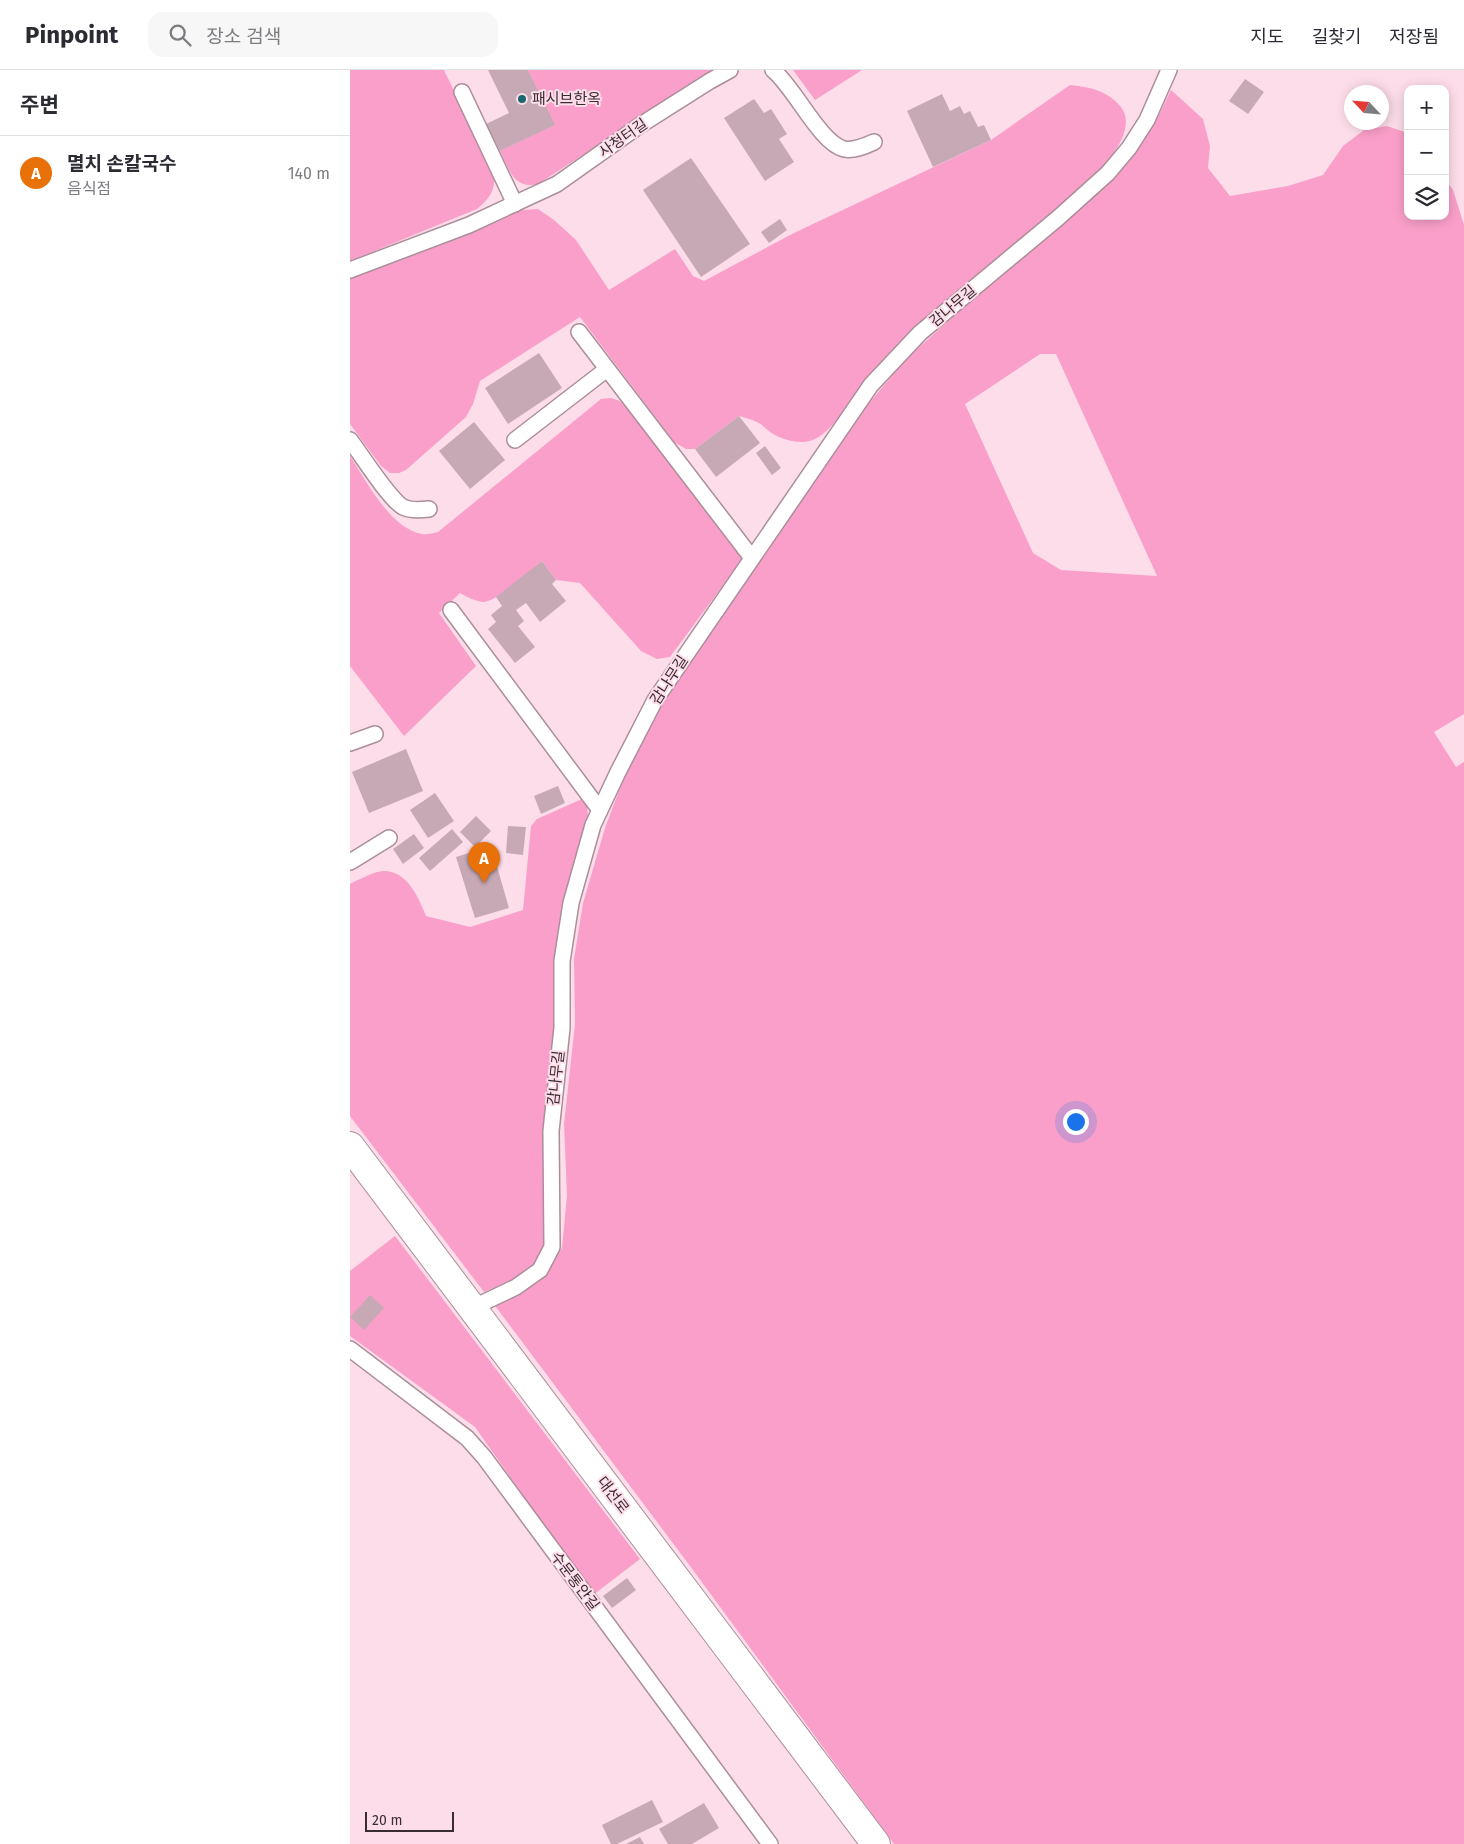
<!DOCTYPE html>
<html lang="ko">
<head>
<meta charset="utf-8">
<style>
  :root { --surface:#fff; --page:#f7f7f7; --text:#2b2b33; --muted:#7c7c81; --line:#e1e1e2; --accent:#1a686d }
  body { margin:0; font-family:"Fira Sans","Noto Sans KR",sans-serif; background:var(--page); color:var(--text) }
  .controls { position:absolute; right:15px; top:15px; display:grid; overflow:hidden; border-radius:10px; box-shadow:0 2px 12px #0003 }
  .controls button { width:45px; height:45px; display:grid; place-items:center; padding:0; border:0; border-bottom:1px solid var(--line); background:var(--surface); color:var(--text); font:25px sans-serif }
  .compass { position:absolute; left:994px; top:15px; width:45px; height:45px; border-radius:50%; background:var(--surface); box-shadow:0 2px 12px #0003; rotate:296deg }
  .scale { position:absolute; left:15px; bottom:12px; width:89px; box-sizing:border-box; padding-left:5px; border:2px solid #392d32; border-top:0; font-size:14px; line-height:18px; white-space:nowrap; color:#392d32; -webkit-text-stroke:4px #fdddea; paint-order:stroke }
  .you { position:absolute; left:725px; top:1051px; width:18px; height:18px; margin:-12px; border:4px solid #fff; border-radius:50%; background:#1a73e8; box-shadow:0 0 0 8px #1a73e833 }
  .badge { display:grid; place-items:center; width:32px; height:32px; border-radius:50%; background:var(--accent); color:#fff; font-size:16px; font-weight:700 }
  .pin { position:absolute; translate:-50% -41px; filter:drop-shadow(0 1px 2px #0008) }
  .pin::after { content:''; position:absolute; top:26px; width:18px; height:15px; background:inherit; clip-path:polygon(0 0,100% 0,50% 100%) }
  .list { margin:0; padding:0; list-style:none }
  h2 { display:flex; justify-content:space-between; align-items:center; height:65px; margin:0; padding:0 20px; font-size:21px }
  h2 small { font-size:16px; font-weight:400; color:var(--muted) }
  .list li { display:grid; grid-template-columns:32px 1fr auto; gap:15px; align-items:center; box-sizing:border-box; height:75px; padding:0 20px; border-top:1px solid var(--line) }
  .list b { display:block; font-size:19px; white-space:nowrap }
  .list p { margin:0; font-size:16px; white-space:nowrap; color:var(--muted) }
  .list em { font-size:16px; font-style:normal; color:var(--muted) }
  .icon { flex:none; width:28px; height:28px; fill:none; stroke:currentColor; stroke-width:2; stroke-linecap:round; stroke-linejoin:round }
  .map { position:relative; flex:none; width:1114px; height:1774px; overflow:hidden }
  header { display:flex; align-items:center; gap:30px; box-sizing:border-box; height:70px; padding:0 25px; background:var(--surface); border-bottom:1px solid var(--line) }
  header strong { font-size:24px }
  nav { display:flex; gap:28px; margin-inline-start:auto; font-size:18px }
  .search { width:350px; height:45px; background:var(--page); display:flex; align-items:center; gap:12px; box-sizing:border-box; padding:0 18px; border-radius:15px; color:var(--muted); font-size:19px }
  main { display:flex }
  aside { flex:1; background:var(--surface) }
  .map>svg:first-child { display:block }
  .green { fill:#fa9fc9; fill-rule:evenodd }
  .building { fill:#c7a9b5 }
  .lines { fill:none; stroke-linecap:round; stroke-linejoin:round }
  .service-casing { stroke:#ab8e9a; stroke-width:18 }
  .tertiary-casing { stroke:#ab8e9a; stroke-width:30 }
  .service { stroke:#fff; stroke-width:15 }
  .tertiary { stroke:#fff; stroke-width:28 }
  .poi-dot { fill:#1a686d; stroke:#fdddea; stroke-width:2 }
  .labels { text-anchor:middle; stroke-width:4; stroke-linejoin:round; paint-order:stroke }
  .poi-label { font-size:15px; fill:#392d32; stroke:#fdddea; text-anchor:start }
  .street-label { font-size:15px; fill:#392d32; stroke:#fdddea }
</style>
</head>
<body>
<header>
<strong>Pinpoint</strong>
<div class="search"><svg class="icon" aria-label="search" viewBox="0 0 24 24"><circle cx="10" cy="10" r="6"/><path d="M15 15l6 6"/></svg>장소 검색</div>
<nav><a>지도</a><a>길찾기</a><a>저장됨</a></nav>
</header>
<main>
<aside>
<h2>주변<small></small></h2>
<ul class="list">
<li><span class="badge" style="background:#e8710a">A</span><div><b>멸치 손칼국수</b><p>음식점</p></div><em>140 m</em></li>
</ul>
</aside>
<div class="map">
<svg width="1114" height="1774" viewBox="0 0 1114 1774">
  <rect width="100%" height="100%" fill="#fdddea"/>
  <!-- green -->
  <g class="green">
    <path d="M0,0H94L144,104C146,120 139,129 127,139L0,191Z"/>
    <path d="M178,0H364L188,114C164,120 159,99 150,81L204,55Z"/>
    <path d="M443,0H512L465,30Z"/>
    <path d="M720,15C740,17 758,21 771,37C804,80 660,179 630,203C610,218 590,234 572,252C552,271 532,291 515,312C501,329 485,359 465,369C454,375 436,371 425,365C418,362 414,355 407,352C401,349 395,348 389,346L345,379H336L324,372L230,247L130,311L123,334L116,347L56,400L49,403H40L31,396L0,354V208L128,160L172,140L188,139L204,150L226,170L259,220L325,179L343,206L354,211L444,163L641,70Z"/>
    <path d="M821,20L853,49L860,76L858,98L880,126L938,116L973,105L993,76L1014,60L1037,56L1058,63V146H1095V109L1103,120L1114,155V644L1084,662L1106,697L1114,692V1774H544L340,1496L143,1233L193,1207L212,1178L217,1126L214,1054L225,954L224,889L233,833L255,758L273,710L313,632L502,353L558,287L782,88L808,47ZM690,284H706L807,506L711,500L683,483L615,334Z"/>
    <path d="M261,328L270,331L278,338L391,483V491L320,587L307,589L291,581L230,513L206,510L192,491C179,501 148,532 133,532C125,531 117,527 110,523L89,543L126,596L54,666L0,596V386C17,412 40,458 72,464C77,465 83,463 88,462L251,329Z"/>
    <path d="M232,729L237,735L238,745L215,829L204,890V955L199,1009L195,1070L194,1177L183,1196L162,1210L134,1222L0,1046V814C8,810 25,801 33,801C57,800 69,828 76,846L120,857L173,840L181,756L187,749Z"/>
    <path d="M45,1166L290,1489L243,1525L125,1357L0,1266V1201Z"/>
  </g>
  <!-- building -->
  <g class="building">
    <path d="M138,0H178L205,55L150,81L136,54L159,43Z"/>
    <path d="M895,9L914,22L898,44L879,31Z"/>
    <path d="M592,24L600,41L610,36L614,44L620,41L628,57L634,55L641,70L583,97L557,41Z"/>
    <path d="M404,29L414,43L421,39L437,64L429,69L444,92L415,111L374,48Z"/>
    <path d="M341,88L400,174L351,207L293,120Z"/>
    <path d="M430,149L437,160L419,173L411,162Z"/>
    <path d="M189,283L212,318L158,354L135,318Z"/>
    <path d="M389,346L410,373L366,407L345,379Z"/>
    <path d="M124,352L155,390L120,419L89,381Z"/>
    <path d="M415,376L431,398L422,405L406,383Z"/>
    <path d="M192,491L206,510L202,514L216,531L190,552L176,533L166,540L174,551L168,556L185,577L165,593L138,559L146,552L141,545L152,536L146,527Z"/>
    <path d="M56,679L73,721L19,743L2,702Z"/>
    <path d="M208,716L215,733L191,744L184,726Z"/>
    <path d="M85,723L104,751L78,768L60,740Z"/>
    <path d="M126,746L141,761L125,777L110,762Z"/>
    <path d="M158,756L176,757L173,785L156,783Z"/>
    <path d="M102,759L113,772L80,801L69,788Z"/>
    <path d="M64,764L74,778L53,794L43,779Z"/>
    <path d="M141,776L159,838L125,848L106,787Z"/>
    <path d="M20,1225L34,1238L14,1260L0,1247Z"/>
    <path d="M277,1508L286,1520L262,1538L253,1526Z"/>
    <path d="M302,1730L313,1752L267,1774H261L252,1755Z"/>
    <path d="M354,1733L369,1758L342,1774H318L309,1759Z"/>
    <path d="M290,1767L294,1774H276Z"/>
  </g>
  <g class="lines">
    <!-- service casing -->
    <g class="service-casing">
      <g id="service">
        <path d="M423,0C445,18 470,73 494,79C504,81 515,76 524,72"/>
        <path d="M112,22L165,134"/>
        <path d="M0,200L119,155L207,114L289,56L360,11L380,0"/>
        <path d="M229,262L402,488"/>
        <path d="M0,370C11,384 39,429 53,437C61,441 71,440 79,439"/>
        <path d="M165,370L257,299"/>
        <path d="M101,540L250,740"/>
        <path d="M0,673L25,664"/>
        <path d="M0,792L39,768"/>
        <path d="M122,1238L166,1217L190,1200L202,1177L201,1061L212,958V891L221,833L243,755L268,702L305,630L521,315L570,263L708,148L758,103L779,78L797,50L819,0"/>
        <path d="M0,1279L117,1368L134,1387L420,1774"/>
      </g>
    </g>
    <!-- tertiary casing -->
    <g class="tertiary-casing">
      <path id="tertiary" d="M0,1076L526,1774"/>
    </g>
    <!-- service -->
    <use href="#service" class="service"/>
    <!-- tertiary -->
    <use href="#tertiary" class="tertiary"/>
  </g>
  <!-- markers -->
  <circle class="poi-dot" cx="172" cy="29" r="5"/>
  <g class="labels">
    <!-- poi labels -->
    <g class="poi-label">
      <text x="182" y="34">패시브한옥</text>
    </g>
    <!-- street labels -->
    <g class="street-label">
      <text transform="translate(273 68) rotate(-35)" y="5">사청터길</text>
      <text transform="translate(603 236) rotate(-40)" y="5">감나무길</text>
      <text transform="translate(319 610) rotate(-57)" y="5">감나무길</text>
      <text transform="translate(206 1008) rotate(-84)" y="5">감나무길</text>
      <text transform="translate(263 1425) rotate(53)" y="5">대선로</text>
      <text transform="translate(225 1511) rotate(53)" y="5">수문통안길</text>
    </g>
  </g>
</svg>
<div class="controls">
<button>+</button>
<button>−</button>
<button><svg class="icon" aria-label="layers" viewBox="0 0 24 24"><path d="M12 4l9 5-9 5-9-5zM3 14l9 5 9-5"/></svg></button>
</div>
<svg class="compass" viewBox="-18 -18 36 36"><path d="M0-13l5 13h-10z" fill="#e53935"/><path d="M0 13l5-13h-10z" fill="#7c7c81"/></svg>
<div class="scale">20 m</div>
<div class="you"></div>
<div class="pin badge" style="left:134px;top:813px;background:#e8710a">A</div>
</div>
</main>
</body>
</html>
